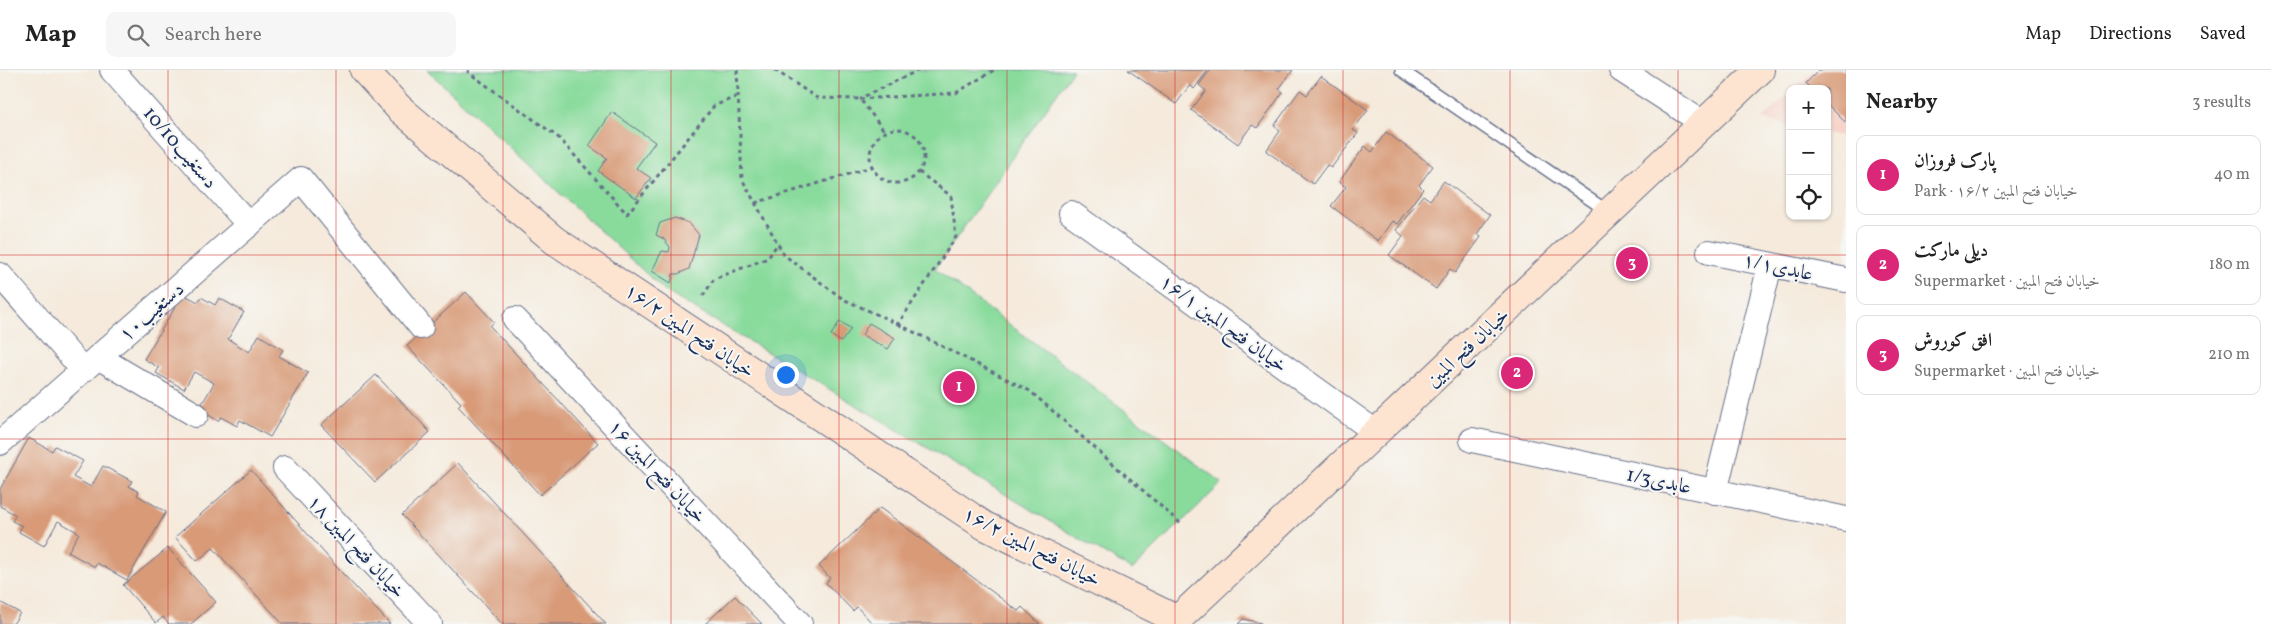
<!DOCTYPE html>
<html lang="en">
<head>
<meta charset="utf-8">
<style>
  :root { --surface:#fff; --page:#f6f6f6; --text:#222; --muted:#767676; --line:#e0e0e0; --accent:#db2777 }
  body { margin:0; font-family:Vollkorn,Amiri,serif; background:var(--page); color:var(--text) }
  .controls { position:absolute; right:15px; top:15px; display:grid; overflow:hidden; border-radius:10px; box-shadow:0 1px 4px #0004 }
  .controls button { width:45px; height:45px; display:grid; place-items:center; padding:0; border:0; border-bottom:1px solid var(--line); background:var(--surface); color:var(--text); font:25px sans-serif }
  .you { position:absolute; left:785px; top:304px; width:18px; height:18px; margin:-12px; border:4px solid #fff; border-radius:50%; background:#1a73e8; box-shadow:0 0 0 8px #1a73e833 }
  .badge { display:grid; place-items:center; width:32px; height:32px; border-radius:50%; background:var(--accent); color:#fff; font-size:16px; font-weight:700 }
  .pin { position:absolute; translate:-50% -50%; border:2px solid #fff; box-shadow:0 1px 5px #0006 }
  .list { margin:0; padding:0; list-style:none }
  h2 { display:flex; justify-content:space-between; align-items:center; height:65px; margin:0; padding:0 20px; font-size:21px }
  h2 small { font-size:16px; font-weight:400; color:var(--muted) }
  .list li { display:grid; grid-template-columns:32px 1fr auto; gap:15px; align-items:center; box-sizing:border-box; height:80px; margin:0 10px 10px; padding:0 10px; border:1px solid var(--line); border-radius:10px }
  .list b { display:block; font-size:19px; white-space:nowrap }
  .list p { margin:0; font-size:16px; white-space:nowrap; color:var(--muted) }
  .list em { font-size:16px; font-style:normal; color:var(--muted) }
  .icon { flex:none; width:28px; height:28px; fill:none; stroke:currentColor; stroke-width:2; stroke-linecap:round; stroke-linejoin:round }
  .map { position:relative; flex:none; width:1846px; height:554px; overflow:hidden }
  header { display:flex; align-items:center; gap:30px; box-sizing:border-box; height:70px; padding:0 25px; background:var(--surface); border-bottom:1px solid var(--line) }
  header strong { font-size:24px }
  nav { display:flex; gap:28px; margin-inline-start:auto; font-size:18px }
  .search { width:350px; height:45px; background:var(--page); display:flex; align-items:center; gap:12px; box-sizing:border-box; padding:0 18px; border-radius:10px; color:var(--muted); font-size:19px }
  main { display:flex }
  aside { flex:1; background:var(--surface) }
  .map>svg:first-child { display:block }
  .built { fill:#f7d1c7 }
  .green { fill:#89db9c; stroke:#52857d }
  .building { fill:#d89a77 }
  .lines { fill:none; stroke-linecap:round; stroke-linejoin:round }
  .lane-casing { stroke:#67708a; stroke-width:14 }
  .street-casing { stroke:#67708a; stroke-width:26 }
  .secondary-casing { stroke:#67708a; stroke-width:30 }
  .path { stroke:#67708a; stroke-width:3; stroke-dasharray:4 4; stroke-linecap:butt }
  .lane { stroke:#fff; stroke-width:11 }
  .street { stroke:#fff; stroke-width:24 }
  .secondary { stroke:#fde4d1; stroke-width:28 }
  .grid { fill:none; stroke:#d62828; stroke-width:1; stroke-opacity:0.55 }
  .labels { text-anchor:middle; stroke-width:4; stroke-linejoin:round; paint-order:stroke }
  .street-label { font-size:20px; fill:#1b2f5e; stroke:#f6f6f2 }
</style>
</head>
<body>
<header>
<strong>Map</strong>
<div class="search"><svg class="icon" aria-label="search" viewBox="0 0 24 24"><circle cx="10" cy="10" r="6"/><path d="M15 15l6 6"/></svg>Search here</div>
<nav><a>Map</a><a>Directions</a><a>Saved</a></nav>
</header>
<main>
<div class="map">
<svg width="1846" height="554" viewBox="0 0 1846 554">
  <rect width="100%" height="100%" fill="#f6f6f2"/>
  <filter id="ink" filterUnits="userSpaceOnUse"><feTurbulence type="fractalNoise" baseFrequency=".02" numOctaves="2"/><feDisplacementMap in="SourceGraphic" scale="10" xChannelSelector="R" yChannelSelector="G"/><feConvolveMatrix kernelMatrix="1 2 1 2 8 2 1 2 1" color-interpolation-filters="sRGB"/></filter>
  <filter id="wash" filterUnits="userSpaceOnUse"><feTurbulence type="fractalNoise" baseFrequency=".0096" numOctaves="4" result="noise"/><feDisplacementMap in="SourceGraphic" scale="20" xChannelSelector="R" yChannelSelector="G"/><feGaussianBlur stdDeviation="1.12" result="paint"/><feColorMatrix in="noise" values="0 0 0 0 0 0 0 0 0 0 0 0 0 0 0 0 0 1.4 0 .05"/><feComposite in="paint" operator="in"/></filter>
  <g filter="url(#wash)">
    <rect width="100%" height="100%" fill="#f5eadc"/>
    <!-- built -->
    <g class="built">
      <path d="M1815,0H1846V67L1827,63V19H1795Z"/>
      <path d="M1790,23V55L1762,49Z"/>
    </g>
    <!-- green -->
    <path class="green" d="M427,0H1073L935,199L1222,413L1132,500L665,221Z"/>
    <g id="blocks">
      <!-- building -->
      <g class="building">
        <path d="M1128,0H1208L1194,19L1190,15L1176,34Z"/>
        <path d="M1210,0H1293L1279,19L1283,22L1257,58L1252,55L1238,74L1191,40L1206,21L1199,15Z"/>
        <path d="M1819,0H1846V53L1827,34V19H1812L1806,13Z"/>
        <path d="M1321,6L1368,40L1353,60L1358,63L1331,98L1327,95L1313,114L1266,81L1280,61L1274,56L1300,20L1307,25Z"/>
        <path d="M612,42L655,72L636,98L651,108L636,128L598,101L607,88L589,76Z"/>
        <path d="M1386,62L1433,96L1419,115L1423,119L1397,154L1392,151L1378,171L1331,136L1346,117L1339,112L1365,76L1372,82Z"/>
        <path d="M1444,111L1490,145L1477,164L1481,167L1455,203L1450,199L1436,219L1389,185L1403,166L1396,160L1423,125L1430,130Z"/>
        <path d="M675,148L689,153L699,165L689,199L678,204H673L671,213L652,201L662,181L669,182L670,177L664,169L656,165L660,153Z"/>
        <path d="M466,222L494,252L490,256L598,373L540,425L458,336L461,333L407,276Z"/>
        <path d="M183,224L198,232L201,227L215,235L219,228L244,242L228,269L249,282L259,265L283,280L279,286L308,303L270,367L240,350L237,356L221,347L218,351L199,339L214,313L194,302L184,319L156,303L159,298L144,289Z"/>
        <path d="M840,251L851,259L841,272L831,265Z"/>
        <path d="M869,253L895,268L888,279L862,265Z"/>
        <path d="M376,305L430,362L375,412L321,355Z"/>
        <path d="M29,368L52,381L55,376L83,391L73,407L91,417L103,396L132,411L129,416L139,422L137,425L166,442L127,510L97,493L95,497L68,482L79,463L58,451L44,476L19,462L22,456L12,451L16,445L0,436V419Z"/>
        <path d="M458,393L540,482L606,554H502L483,533L402,445Z"/>
        <path d="M251,400L342,503L390,554H283L213,478L197,491L175,467Z"/>
        <path d="M880,438L1018,541L1022,537L1040,554H873L857,537L853,541L826,513L830,508L819,496Z"/>
        <path d="M168,478L216,532L191,554H169L163,547L156,553L123,515Z"/>
        <path d="M735,526L762,554H705Z"/>
        <path d="M0,532L20,543L13,554H0Z"/>
        <path d="M1243,549L1261,553V554H1238Z"/>
      </g>
    </g>
  </g>
  <g filter="url(#ink)">
    <use href="#blocks" fill-opacity="0" stroke="#67708a" stroke-width="1"/>
    <g class="lines">
      <!-- lane casing -->
      <g class="lane-casing">
        <path id="lane" d="M1401,0L1610,143"/>
      </g>
      <!-- street casing -->
      <g class="street-casing">
        <g id="street">
          <path d="M112,0L249,155"/>
          <path d="M1621,0L1703,53"/>
          <path d="M1071,143L1377,363"/>
          <path d="M1709,182L1846,210"/>
          <path d="M0,205L83,300"/>
          <path d="M515,249L800,554"/>
          <path d="M98,287L196,345"/>
          <path d="M1472,370L1846,449"/>
          <path d="M0,373L301,109L421,257"/>
          <path d="M285,398L430,554"/>
          <path d="M1715,422L1770,195"/>
        </g>
      </g>
      <!-- secondary casing -->
      <g class="secondary-casing">
        <g id="secondary">
          <path d="M364,0L399,38L554,170L985,456L1178,550"/>
          <path d="M1173,554L1760,0"/>
        </g>
      </g>
      <!-- path -->
      <g class="path">
        <path d="M469,0L468,2L559,68L627,144L714,36L738,26"/>
        <path d="M737,0L742,109L784,185L843,229L898,254L956,167L951,126L919,102"/>
        <path d="M775,0L817,28L860,29L886,63"/>
        <path d="M865,26L919,0"/>
        <path d="M860,29L956,23L994,0"/>
        <circle cx="897" cy="86" r="27"/>
        <path d="M755,133L871,97"/>
        <path d="M703,226L714,209L768,188L778,173"/>
        <path d="M898,254L1030,321L1180,453"/>
      </g>
      <!-- lane -->
      <use href="#lane" class="lane"/>
      <!-- street -->
      <use href="#street" class="street"/>
      <!-- secondary -->
      <use href="#secondary" class="secondary"/>
    </g>
  </g>
  <!-- grid -->
  <path class="grid" d="M168,0V554M336,0V554M503,0V554M671,0V554M839,0V554M1007,0V554M1175,0V554M1343,0V554M1510,0V554M1678,0V554M0,185H1846M0,369H1846"/>
  <g class="labels">
    <!-- street labels -->
    <g class="street-label">
      <text transform="translate(181 77) rotate(49)" y="7">10/10دستغیب</text>
      <text transform="translate(1778 196) rotate(12)" y="7">عابدی۱/۱</text>
      <text transform="translate(151 241) rotate(-41)" y="7">دستغیب۱۰</text>
      <text transform="translate(1224 253) rotate(36)" y="7">خیابان فتح المبین ۱۶/۱</text>
      <text transform="translate(690 260) rotate(34)" y="7">خیابان فتح المبین ۱۶/۲</text>
      <text transform="translate(1467 277) rotate(-43)" y="7">خیابان فتح المبین</text>
      <text transform="translate(658 401) rotate(47)" y="7">خیابان فتح المبین ۱۶</text>
      <text transform="translate(1659 410) rotate(12)" y="7">عابدی1/3</text>
      <text transform="translate(357 476) rotate(47)" y="7">خیابان فتح المبین ۱۸</text>
      <text transform="translate(1032 476) rotate(27)" y="7">خیابان فتح المبین ۱۶/۲</text>
    </g>
  </g>
</svg>
<div class="controls">
<button>+</button>
<button>−</button>
<button><svg class="icon" aria-label="locate" viewBox="0 0 24 24"><circle cx="12" cy="12" r="6"/><path d="M12 2v4M12 18v4M2 12h4M18 12h4"/></svg></button>
</div>
<div class="you"></div>
<div class="pin badge" style="left:959px;top:317px">1</div>
<div class="pin badge" style="left:1517px;top:303px">2</div>
<div class="pin badge" style="left:1632px;top:193px">3</div>
</div>
<aside>
<h2>Nearby<small>3 results</small></h2>
<ul class="list">
<li><span class="badge">1</span><div><b>پارک فروزان</b><p>Park · خیابان فتح المبین ۱۶/۲</p></div><em>40 m</em></li>
<li><span class="badge">2</span><div><b>دیلی مارکت</b><p>Supermarket · خیابان فتح المبین</p></div><em>180 m</em></li>
<li><span class="badge">3</span><div><b>افق کوروش</b><p>Supermarket · خیابان فتح المبین</p></div><em>210 m</em></li>
</ul>
</aside>
</main>
</body>
</html>
